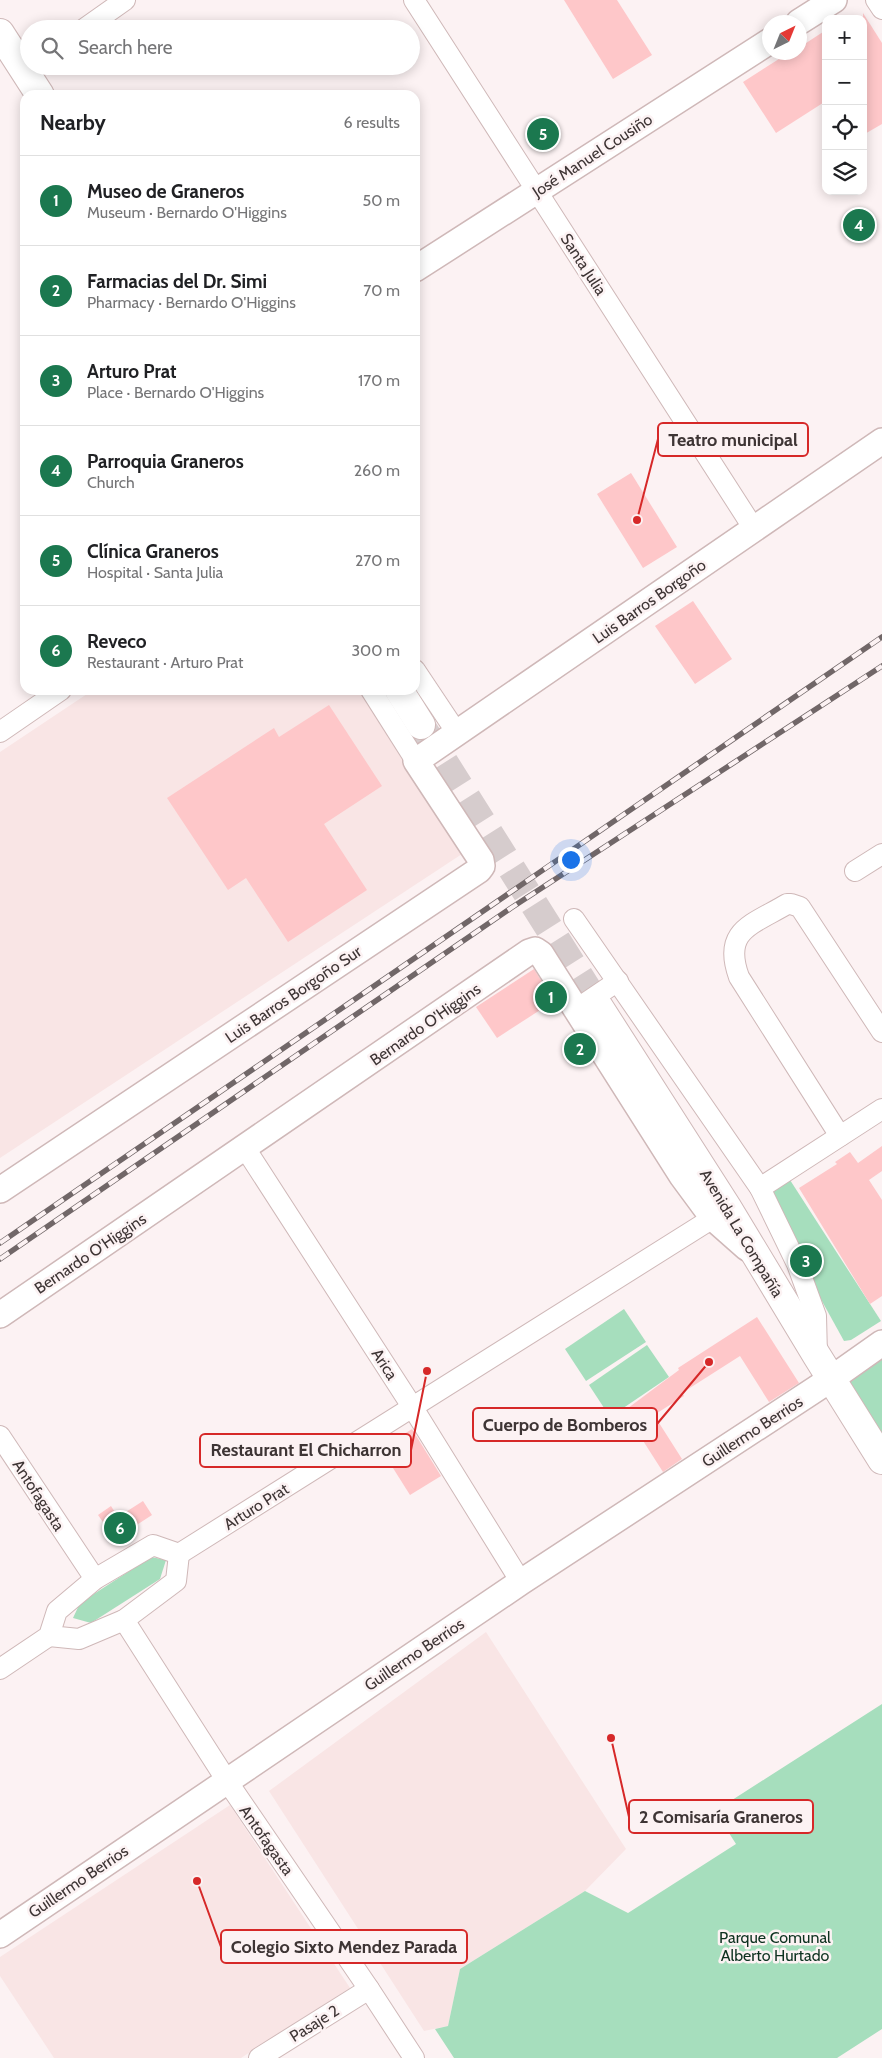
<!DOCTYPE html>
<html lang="en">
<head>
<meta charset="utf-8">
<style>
  :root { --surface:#fff; --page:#f6f6f6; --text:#202124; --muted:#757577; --line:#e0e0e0; --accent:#1b784f }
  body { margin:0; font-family:Cabin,sans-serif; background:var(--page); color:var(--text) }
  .controls { position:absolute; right:15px; top:15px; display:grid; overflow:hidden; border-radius:10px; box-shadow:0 2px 12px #0003 }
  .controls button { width:45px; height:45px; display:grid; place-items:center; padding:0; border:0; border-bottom:1px solid var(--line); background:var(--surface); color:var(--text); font:25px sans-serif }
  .compass { position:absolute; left:762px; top:15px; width:45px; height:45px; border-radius:50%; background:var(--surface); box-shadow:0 2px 12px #0003; rotate:43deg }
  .you { position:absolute; left:570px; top:859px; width:18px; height:18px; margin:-12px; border:4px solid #fff; border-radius:50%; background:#1a73e8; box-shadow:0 0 0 8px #1a73e833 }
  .badge { display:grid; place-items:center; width:32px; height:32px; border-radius:50%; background:var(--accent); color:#fff; font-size:16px; font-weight:700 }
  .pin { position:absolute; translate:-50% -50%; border:2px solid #fff; box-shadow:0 1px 5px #0006 }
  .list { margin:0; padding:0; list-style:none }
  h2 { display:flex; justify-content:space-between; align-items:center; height:65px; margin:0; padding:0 20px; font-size:21px }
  h2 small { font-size:16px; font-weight:400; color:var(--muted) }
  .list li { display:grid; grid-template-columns:32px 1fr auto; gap:15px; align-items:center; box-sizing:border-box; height:90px; padding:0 20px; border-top:1px solid var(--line) }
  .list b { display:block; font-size:19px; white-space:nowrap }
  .list p { margin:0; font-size:16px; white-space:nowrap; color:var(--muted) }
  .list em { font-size:16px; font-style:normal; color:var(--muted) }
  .icon { flex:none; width:28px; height:28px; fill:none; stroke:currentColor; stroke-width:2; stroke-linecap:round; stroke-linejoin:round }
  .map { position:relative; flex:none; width:882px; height:2058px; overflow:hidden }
  .search { position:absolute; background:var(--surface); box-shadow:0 2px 12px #0003; left:20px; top:20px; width:400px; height:55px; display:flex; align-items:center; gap:12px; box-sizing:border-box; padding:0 18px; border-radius:28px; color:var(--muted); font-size:19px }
  .panel { position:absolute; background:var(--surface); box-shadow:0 2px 12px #0003; left:20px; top:90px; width:400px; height:605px; border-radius:15px }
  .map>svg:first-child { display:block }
  .built { fill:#f9e5e5 }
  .green { fill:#a6debd }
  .building { fill:#fec7c9 }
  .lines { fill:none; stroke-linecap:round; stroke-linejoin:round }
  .primary-tunnel { stroke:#d6cccd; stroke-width:28; stroke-dasharray:28 14; stroke-linecap:butt }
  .minor-casing { stroke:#cfb8b8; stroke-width:22 }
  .tertiary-casing { stroke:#cfb8b8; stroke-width:28 }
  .primary-casing { stroke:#cfb8b8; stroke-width:30 }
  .minor { stroke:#fff; stroke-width:20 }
  .tertiary { stroke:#fff; stroke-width:25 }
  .primary { stroke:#fff; stroke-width:28 }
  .rail-casing { stroke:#716768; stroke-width:5.5 }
  .rail { stroke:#fcf2f3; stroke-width:4; stroke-dasharray:11; stroke-linecap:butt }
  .labels { text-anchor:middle; stroke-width:5; stroke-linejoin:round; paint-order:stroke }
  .street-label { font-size:16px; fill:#3e3535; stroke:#fcf2f3 }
  .park-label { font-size:16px; fill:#0d3220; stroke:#fcf2f3 }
  .leader { fill:none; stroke:#d62828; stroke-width:2 }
  .callout-dot { fill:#d62828; stroke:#fcf2f3; stroke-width:2 }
  .callout { fill:#fcf2f3; stroke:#d62828; stroke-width:2 }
  .callout-label { font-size:18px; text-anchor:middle; font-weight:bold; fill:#3e3535 }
</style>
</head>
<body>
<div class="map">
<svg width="882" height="2058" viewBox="0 0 882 2058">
  <rect width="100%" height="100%" fill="#fcf2f3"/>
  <!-- built -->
  <g class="built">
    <path d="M93,690H370L466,842L462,854L0,1158V752Z"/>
    <path d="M486,1632L626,1849L585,1891L460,1969L448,2026L424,2031L269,1791Z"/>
    <path d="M230,1805L350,1988L241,2058H54L0,1976V1957Z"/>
  </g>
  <!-- green -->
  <g class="green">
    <path d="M790,1180L881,1321L851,1340L844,1341L802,1265L770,1193Z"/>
    <path d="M624,1309L646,1342L586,1381L565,1349Z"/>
    <path d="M647,1345L669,1377L610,1417L589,1385Z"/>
    <path d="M879,1356L882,1360V1444L842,1382Z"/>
    <path d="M151,1557L166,1560L160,1579L91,1623L73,1618L80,1603Z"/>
    <path d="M882,1704V2029L837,2058H454L435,2029L448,2026L460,1969L585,1891L628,1913L736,1844L715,1811Z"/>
  </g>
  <!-- building -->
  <g class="building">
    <path d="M564,0H617L652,55L613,79Z"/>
    <path d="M863,13L882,43V124L863,135Z"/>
    <path d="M826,30V101L776,133L743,82L790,52H800V47Z"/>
    <path d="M631,473L677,547L643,568L597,494Z"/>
    <path d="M693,601L732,659L695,684L655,626Z"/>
    <path d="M329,705L382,786L324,824L367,890L288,942L246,878L228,890L167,798L274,728L279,737Z"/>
    <path d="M534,969L554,1001L497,1038L476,1007Z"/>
    <path d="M882,1146V1171L869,1180L882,1200V1296L870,1304L799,1188L837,1164L835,1162L850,1152L858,1163Z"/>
    <path d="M757,1317L799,1383L769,1402L740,1356L682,1393L684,1396L654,1415L682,1459L663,1472L624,1411L679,1370L678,1368Z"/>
    <path d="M412,1429L441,1476L410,1495L381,1449Z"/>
    <path d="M143,1501L152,1515L115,1539L98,1515L111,1506L118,1517Z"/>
  </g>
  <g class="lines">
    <!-- primary-tunnel -->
    <path class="primary-tunnel" d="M422,727L599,1007"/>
    <!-- minor casing -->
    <g class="minor-casing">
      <g id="minor">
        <path d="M414,0L754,529"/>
        <path d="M876,0L882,9"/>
        <path d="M84,29L125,0"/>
        <path d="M415,670L457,733"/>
        <path d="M371,690L416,761"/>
        <path d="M0,732L61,690"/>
        <path d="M855,871L882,854"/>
        <path d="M574,919L760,1188L797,1264L816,1316L817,1355"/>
        <path d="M578,1008L618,981"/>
        <path d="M840,1136L739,977C722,930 752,925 787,904H791L800,907L882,1032"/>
        <path d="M245,1148L413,1408L521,1582"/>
        <path d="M760,1188L882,1109"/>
        <path d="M0,1436L95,1579"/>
        <path d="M179,1554L713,1218"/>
        <path d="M124,1620L227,1781L369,1989L414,2058"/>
        <path d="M49,1636L79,1639L124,1620L176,1581L179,1554"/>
        <path d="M0,1669L49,1636L57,1611L95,1579L153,1545L179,1554"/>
        <path d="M259,2058L369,1989"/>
      </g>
    </g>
    <!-- tertiary casing -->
    <g class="tertiary-casing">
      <g id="tertiary">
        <path d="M799,22L834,0"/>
        <path d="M415,269L770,41"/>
        <path d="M0,1190L479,870L482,866L481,860L416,761L882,441"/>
        <path d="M0,1315L529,952L535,950L541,954L682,1176L713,1218L747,1248"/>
        <path d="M0,1935L521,1582L831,1379L882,1343"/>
      </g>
    </g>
    <!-- primary casing -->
    <g class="primary-casing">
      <g id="primary">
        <path d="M0,33L40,95"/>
        <path d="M399,690L421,725"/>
        <path d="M599,1007L727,1207L817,1356L882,1460"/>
      </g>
    </g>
    <!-- minor -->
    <use href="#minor" class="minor"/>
    <!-- tertiary -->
    <use href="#tertiary" class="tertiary"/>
    <!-- primary -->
    <use href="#primary" class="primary"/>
    <!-- rail casing -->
    <g class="rail-casing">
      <g id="rail">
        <path d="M0,1243L882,637"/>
        <path d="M0,1259L511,908L882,666"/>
      </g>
    </g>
    <!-- rail -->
    <use href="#rail" class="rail"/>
  </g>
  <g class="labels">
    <!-- street labels -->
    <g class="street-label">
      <text transform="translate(592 155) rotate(-33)" y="6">José Manuel Cousiño</text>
      <text transform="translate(584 264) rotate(57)" y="6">Santa Julia</text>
      <text transform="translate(649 601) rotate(-35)" y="6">Luis Barros Borgoño</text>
      <text transform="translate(293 994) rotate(-34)" y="6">Luis Barros Borgoño Sur</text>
      <text transform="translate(425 1024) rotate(-35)" y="6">Bernardo O'Higgins</text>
      <text transform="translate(742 1233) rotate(59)" y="6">Avenida La Compañía</text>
      <text transform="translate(90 1253) rotate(-34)" y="6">Bernardo O'Higgins</text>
      <text transform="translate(385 1364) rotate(57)" y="6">Arica</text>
      <text transform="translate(752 1431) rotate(-33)" y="6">Guillermo Berrios</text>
      <text transform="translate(39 1495) rotate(57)" y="6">Antofagasta</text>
      <text transform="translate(256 1506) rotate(-32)" y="6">Arturo Prat</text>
      <text transform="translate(414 1654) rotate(-34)" y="6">Guillermo Berrios</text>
      <text transform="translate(267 1840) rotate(55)" y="6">Antofagasta</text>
      <text transform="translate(78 1881) rotate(-34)" y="6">Guillermo Berrios</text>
      <text transform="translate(314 2023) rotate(-32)" y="6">Pasaje 2</text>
    </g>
    <!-- park labels -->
    <g class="park-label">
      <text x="775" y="1943">Parque Comunal<tspan x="775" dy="18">Alberto Hurtado</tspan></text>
    </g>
  </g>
  <!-- callouts -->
  <path class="leader" d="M637 520L658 439M709 1362L657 1424M427 1371L411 1450M611 1738L629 1817M197 1881L221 1947"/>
  <g class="callout-dot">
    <circle cx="637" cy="520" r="5"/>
    <circle cx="709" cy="1362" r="5"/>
    <circle cx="427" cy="1371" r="5"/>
    <circle cx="611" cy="1738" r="5"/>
    <circle cx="197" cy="1881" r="5"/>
  </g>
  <g class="callout">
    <rect x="658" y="423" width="150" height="33" rx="5"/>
    <rect x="473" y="1408" width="184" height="33" rx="5"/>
    <rect x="200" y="1434" width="211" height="33" rx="5"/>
    <rect x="629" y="1800" width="184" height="33" rx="5"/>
    <rect x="221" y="1930" width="246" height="33" rx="5"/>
  </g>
  <g class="callout-label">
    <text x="733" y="446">Teatro municipal</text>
    <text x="565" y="1431">Cuerpo de Bomberos</text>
    <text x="306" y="1456">Restaurant El Chicharron</text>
    <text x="721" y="1823">2 Comisaría Graneros</text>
    <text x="344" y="1953">Colegio Sixto Mendez Parada</text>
  </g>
</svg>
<div class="controls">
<button>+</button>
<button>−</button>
<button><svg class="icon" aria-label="locate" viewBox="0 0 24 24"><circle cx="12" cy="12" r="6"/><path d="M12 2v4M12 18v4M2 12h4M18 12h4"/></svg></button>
<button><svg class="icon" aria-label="layers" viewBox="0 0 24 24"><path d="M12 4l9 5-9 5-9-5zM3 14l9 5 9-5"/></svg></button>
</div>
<svg class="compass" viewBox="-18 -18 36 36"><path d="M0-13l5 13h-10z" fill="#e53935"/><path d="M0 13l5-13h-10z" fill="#757577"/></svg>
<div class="you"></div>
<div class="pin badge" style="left:551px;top:997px">1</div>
<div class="pin badge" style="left:580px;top:1049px">2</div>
<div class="pin badge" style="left:806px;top:1261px">3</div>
<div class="pin badge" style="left:859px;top:225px">4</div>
<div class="pin badge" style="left:543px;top:134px">5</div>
<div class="pin badge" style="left:120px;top:1528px">6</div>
<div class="search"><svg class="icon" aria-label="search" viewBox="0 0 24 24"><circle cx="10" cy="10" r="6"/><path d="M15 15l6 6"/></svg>Search here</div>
<section class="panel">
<h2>Nearby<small>6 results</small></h2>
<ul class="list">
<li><span class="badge">1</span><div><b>Museo de Graneros</b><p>Museum · Bernardo O'Higgins</p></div><em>50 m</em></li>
<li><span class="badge">2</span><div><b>Farmacias del Dr. Simi</b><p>Pharmacy · Bernardo O'Higgins</p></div><em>70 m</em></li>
<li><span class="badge">3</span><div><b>Arturo Prat</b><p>Place · Bernardo O'Higgins</p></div><em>170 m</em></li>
<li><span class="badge">4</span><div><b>Parroquia Graneros</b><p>Church</p></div><em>260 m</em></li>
<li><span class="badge">5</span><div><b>Clínica Graneros</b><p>Hospital · Santa Julia</p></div><em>270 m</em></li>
<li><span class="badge">6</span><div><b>Reveco</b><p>Restaurant · Arturo Prat</p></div><em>300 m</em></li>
</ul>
</section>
</div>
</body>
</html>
